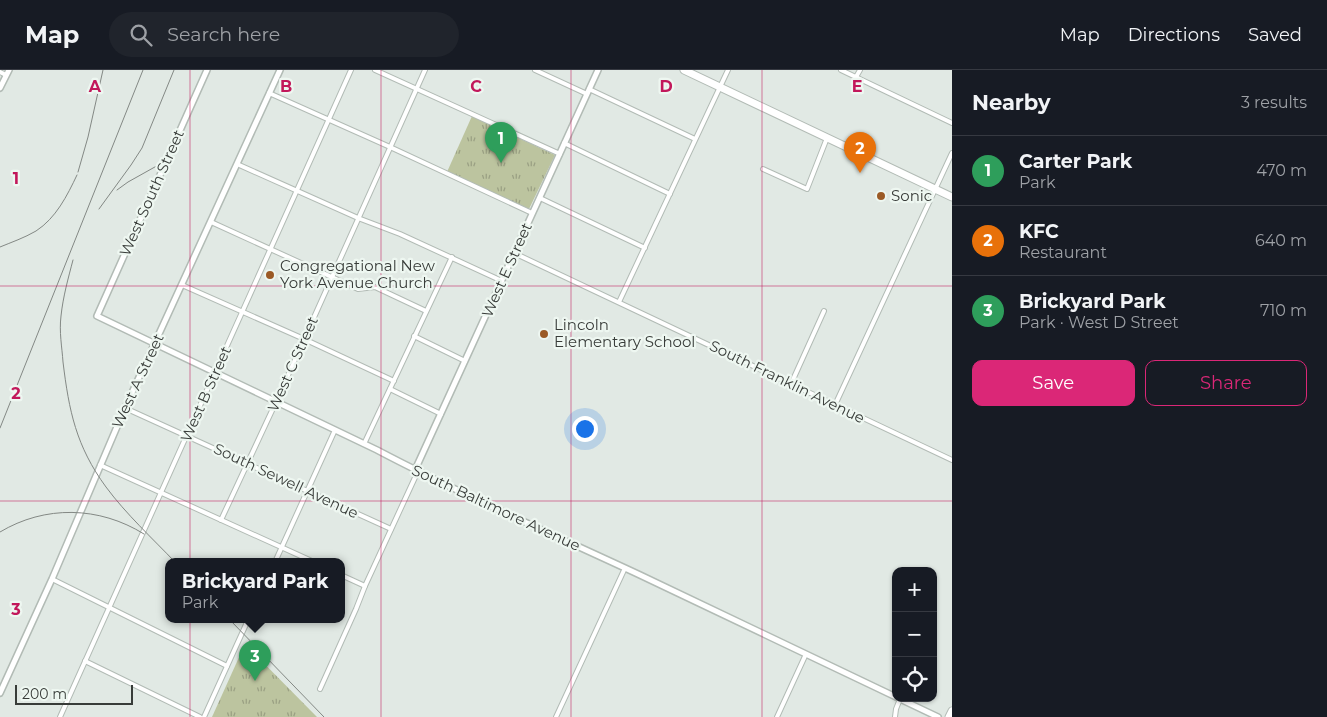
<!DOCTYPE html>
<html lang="en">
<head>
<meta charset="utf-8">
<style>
  :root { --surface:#171b24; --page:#20242c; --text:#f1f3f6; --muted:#9ea1a6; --line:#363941; --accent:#db2777 }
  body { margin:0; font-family:Montserrat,sans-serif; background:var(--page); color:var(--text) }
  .controls { position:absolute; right:15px; bottom:15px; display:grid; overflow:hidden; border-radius:10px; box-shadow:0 1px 4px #0004 }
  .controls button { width:45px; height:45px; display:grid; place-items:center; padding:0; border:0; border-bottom:1px solid var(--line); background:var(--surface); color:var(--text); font:25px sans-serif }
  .scale { position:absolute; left:15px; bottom:12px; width:118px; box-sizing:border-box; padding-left:5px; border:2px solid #383c39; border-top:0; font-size:14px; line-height:18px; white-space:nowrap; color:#383c39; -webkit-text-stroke:4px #eef7f1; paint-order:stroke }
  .you { position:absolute; left:584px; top:358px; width:18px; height:18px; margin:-12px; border:4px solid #fff; border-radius:50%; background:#1a73e8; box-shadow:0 0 0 8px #1a73e833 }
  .badge { display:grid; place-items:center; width:32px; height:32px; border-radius:50%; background:var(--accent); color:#fff; font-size:16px; font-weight:700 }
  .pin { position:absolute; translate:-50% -41px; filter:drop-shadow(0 1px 2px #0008) }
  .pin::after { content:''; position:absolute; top:26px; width:18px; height:15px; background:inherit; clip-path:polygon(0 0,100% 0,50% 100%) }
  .popup { position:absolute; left:165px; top:488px; width:180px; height:65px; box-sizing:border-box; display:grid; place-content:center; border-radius:10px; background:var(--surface); filter:drop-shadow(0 1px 4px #0005); font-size:16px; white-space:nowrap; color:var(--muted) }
  .popup b { font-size:19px; color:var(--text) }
  .popup::after { content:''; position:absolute; left:50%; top:100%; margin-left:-10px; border:10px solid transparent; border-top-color:var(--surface) }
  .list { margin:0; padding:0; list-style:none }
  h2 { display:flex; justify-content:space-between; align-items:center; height:65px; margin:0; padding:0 20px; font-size:21px }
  h2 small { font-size:16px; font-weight:400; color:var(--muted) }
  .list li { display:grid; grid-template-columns:32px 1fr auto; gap:15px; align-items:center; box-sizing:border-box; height:70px; padding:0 20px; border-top:1px solid var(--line) }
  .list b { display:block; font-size:19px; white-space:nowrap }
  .list p { margin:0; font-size:16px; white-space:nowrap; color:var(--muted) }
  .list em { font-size:16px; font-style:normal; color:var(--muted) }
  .actions { display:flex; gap:10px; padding:15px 20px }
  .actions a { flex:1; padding:11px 0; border:1px solid var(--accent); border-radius:10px; text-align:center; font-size:18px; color:var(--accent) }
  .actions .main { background:var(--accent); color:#fff }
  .icon { flex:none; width:28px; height:28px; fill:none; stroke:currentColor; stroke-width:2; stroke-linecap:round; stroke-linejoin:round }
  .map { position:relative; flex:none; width:952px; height:647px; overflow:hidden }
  header { display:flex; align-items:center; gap:30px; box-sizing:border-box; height:70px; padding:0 25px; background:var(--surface); border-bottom:1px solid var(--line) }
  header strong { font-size:24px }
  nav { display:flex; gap:28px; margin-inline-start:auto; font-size:18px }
  .search { width:350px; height:45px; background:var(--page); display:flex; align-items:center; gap:12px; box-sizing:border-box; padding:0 18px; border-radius:28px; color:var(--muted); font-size:19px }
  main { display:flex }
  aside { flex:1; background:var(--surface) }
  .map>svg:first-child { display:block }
  .park { fill:url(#park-tufts) }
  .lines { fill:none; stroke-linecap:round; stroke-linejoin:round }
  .street-casing { stroke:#b2bbb5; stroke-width:6 }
  .secondary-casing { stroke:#b2bbb5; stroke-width:8 }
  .highway-casing { stroke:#b2bbb5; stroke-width:9 }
  .street { stroke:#fff; stroke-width:4 }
  .secondary { stroke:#fff; stroke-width:5 }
  .highway { stroke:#fff; stroke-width:7 }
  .rail { stroke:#838884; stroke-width:1 }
  .grid { fill:none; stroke:#c2185b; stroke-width:1; stroke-opacity:0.55 }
  .poi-dot { fill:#9b5a26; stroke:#eef7f1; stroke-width:2 }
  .labels { text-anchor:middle; stroke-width:4.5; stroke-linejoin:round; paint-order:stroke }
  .street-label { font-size:15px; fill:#383c39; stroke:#eef7f1 }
  .poi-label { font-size:15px; fill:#383c39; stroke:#eef7f1; text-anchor:start }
  .grid-label { font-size:16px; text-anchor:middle; font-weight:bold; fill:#c2185b; stroke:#eef7f1; stroke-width:4.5; stroke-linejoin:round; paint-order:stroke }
</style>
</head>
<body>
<header>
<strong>Map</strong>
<div class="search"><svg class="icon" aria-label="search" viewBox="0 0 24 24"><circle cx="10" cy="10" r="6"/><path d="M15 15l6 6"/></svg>Search here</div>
<nav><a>Map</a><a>Directions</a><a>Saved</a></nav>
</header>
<main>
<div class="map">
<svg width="952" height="647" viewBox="0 0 952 647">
  <defs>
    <pattern id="park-tufts" width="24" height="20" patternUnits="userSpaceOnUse" patternTransform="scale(1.25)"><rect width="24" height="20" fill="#bcc49f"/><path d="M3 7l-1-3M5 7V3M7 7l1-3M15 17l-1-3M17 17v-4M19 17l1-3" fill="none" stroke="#9aa083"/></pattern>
  </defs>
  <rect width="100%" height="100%" fill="#e1e9e4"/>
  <!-- park -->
  <g class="park">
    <path d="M472,46L555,85L529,139L447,102Z"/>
    <path d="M245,574L317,647H212Z"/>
  </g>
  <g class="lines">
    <!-- street casing -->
    <g class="street-casing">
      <g id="street">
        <path d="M375,0L560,84"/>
        <path d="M535,0L587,24"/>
        <path d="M841,0L952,53"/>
        <path d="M0,2L6,5"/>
        <path d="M856,7L860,0"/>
        <path d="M589,19L695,69"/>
        <path d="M269,23L390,77L532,143"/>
        <path d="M564,73L670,124"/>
        <path d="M237,94L358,148L400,164L502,211"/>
        <path d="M763,99L807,119L827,68"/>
        <path d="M540,128L645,178"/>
        <path d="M211,152L358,219L375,217L426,241"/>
        <path d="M514,183L952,390"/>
        <path d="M182,215L304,269L394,311"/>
        <path d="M619,232L728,0"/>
        <path d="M414,266L465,291"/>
        <path d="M791,314L824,241"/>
        <path d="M390,319L441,344"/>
        <path d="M835,335L952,83"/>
        <path d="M125,338L391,459"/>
        <path d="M364,374L452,187"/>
        <path d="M100,395L314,492"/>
        <path d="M221,450L276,332L425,0"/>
        <path d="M275,492L335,360"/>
        <path d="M341,505L365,516"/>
        <path d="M52,509L227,596"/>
        <path d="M85,591L200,647"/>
        <path d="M320,619L356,539L365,516L418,401"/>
        <path d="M60,647L351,0"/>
        <path d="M204,647L248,550"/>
        <path d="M556,647L625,498"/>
        <path d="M777,647L806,584"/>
        <path d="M895,647L896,639L900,629"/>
      </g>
    </g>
    <!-- secondary casing -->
    <g class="secondary-casing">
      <g id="secondary">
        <path d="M207,0L97,246L377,380C462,425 552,464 640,505C725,545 810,586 896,627"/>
        <path d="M0,18L9,0"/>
        <path d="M415,400L598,0"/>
        <path d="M0,623L52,509L125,338L280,0"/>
        <path d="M898,628L938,647"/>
      </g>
    </g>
    <!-- highway casing -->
    <g class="highway-casing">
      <g id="highway">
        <path d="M684,0L952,127"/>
        <path d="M949,647L952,641"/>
      </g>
    </g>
    <!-- street -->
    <use href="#street" class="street"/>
    <!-- secondary -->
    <use href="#secondary" class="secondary"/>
    <!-- highway -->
    <use href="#highway" class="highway"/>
    <!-- rail -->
    <g class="rail">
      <path d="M78,102L88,67L103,0"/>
      <path d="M117,120L128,112L162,93"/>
      <path d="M99,139L131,95L142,78L174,0"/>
      <path d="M0,177C12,172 24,168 36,161C56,148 67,126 77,105"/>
      <path d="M73,190C68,209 63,227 61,246C59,262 62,277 63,292C69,341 76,376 106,417C126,444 152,468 175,492"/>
      <path d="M0,358L143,0"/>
      <path d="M0,462C45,435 99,436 144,464"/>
      <path d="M230,550L324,647"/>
    </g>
  </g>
  <!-- grid -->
  <path class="grid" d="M190,0V647M381,0V647M571,0V647M762,0V647M0,216H952M0,431H952"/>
  <!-- markers -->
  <g class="poi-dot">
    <circle cx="881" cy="126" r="5"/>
    <circle cx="270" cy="205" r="5"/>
    <circle cx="544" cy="264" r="5"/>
  </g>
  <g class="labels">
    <!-- street labels -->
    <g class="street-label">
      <text transform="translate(152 123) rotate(-66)" y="5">West South Street</text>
      <text transform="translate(507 200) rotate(-66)" y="5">West E Street</text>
      <text transform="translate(293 294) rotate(-66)" y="5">West C Street</text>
      <text transform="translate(138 311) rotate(-65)" y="5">West A Street</text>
      <text transform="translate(787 312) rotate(26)" y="5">South Franklin Avenue</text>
      <text transform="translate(206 324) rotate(-66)" y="5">West B Street</text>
      <text transform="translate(286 411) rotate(25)" y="5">South Sewell Avenue</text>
      <text transform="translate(496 438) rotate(25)" y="5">South Baltimore Avenue</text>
    </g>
    <!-- poi labels -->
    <g class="poi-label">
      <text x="891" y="131">Sonic</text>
      <text x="280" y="201">Congregational New<tspan x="280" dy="17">York Avenue Church</tspan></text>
      <text x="554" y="260">Lincoln<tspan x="554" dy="17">Elementary School</tspan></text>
    </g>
  </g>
  <g class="grid-label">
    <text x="95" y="22">A</text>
    <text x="286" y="22">B</text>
    <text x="476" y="22">C</text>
    <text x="666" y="22">D</text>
    <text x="857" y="22">E</text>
    <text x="16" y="114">1</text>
    <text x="16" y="329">2</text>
    <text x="16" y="545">3</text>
  </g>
</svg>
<div class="controls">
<button>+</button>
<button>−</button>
<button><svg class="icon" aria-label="locate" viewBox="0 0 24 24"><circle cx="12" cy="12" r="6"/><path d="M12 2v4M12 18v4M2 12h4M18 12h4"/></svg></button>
</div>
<div class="scale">200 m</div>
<div class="you"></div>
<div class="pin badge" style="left:501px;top:93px;background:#2e9e5b">1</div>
<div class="pin badge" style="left:860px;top:103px;background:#e8710a">2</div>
<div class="pin badge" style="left:255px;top:611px;background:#2e9e5b">3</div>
<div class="popup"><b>Brickyard Park</b>Park</div>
</div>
<aside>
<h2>Nearby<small>3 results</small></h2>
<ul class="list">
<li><span class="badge" style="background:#2e9e5b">1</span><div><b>Carter Park</b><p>Park</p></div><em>470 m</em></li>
<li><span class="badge" style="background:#e8710a">2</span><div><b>KFC</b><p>Restaurant</p></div><em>640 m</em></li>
<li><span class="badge" style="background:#2e9e5b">3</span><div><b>Brickyard Park</b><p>Park · West D Street</p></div><em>710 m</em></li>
</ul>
<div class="actions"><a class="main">Save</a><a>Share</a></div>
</aside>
</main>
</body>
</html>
